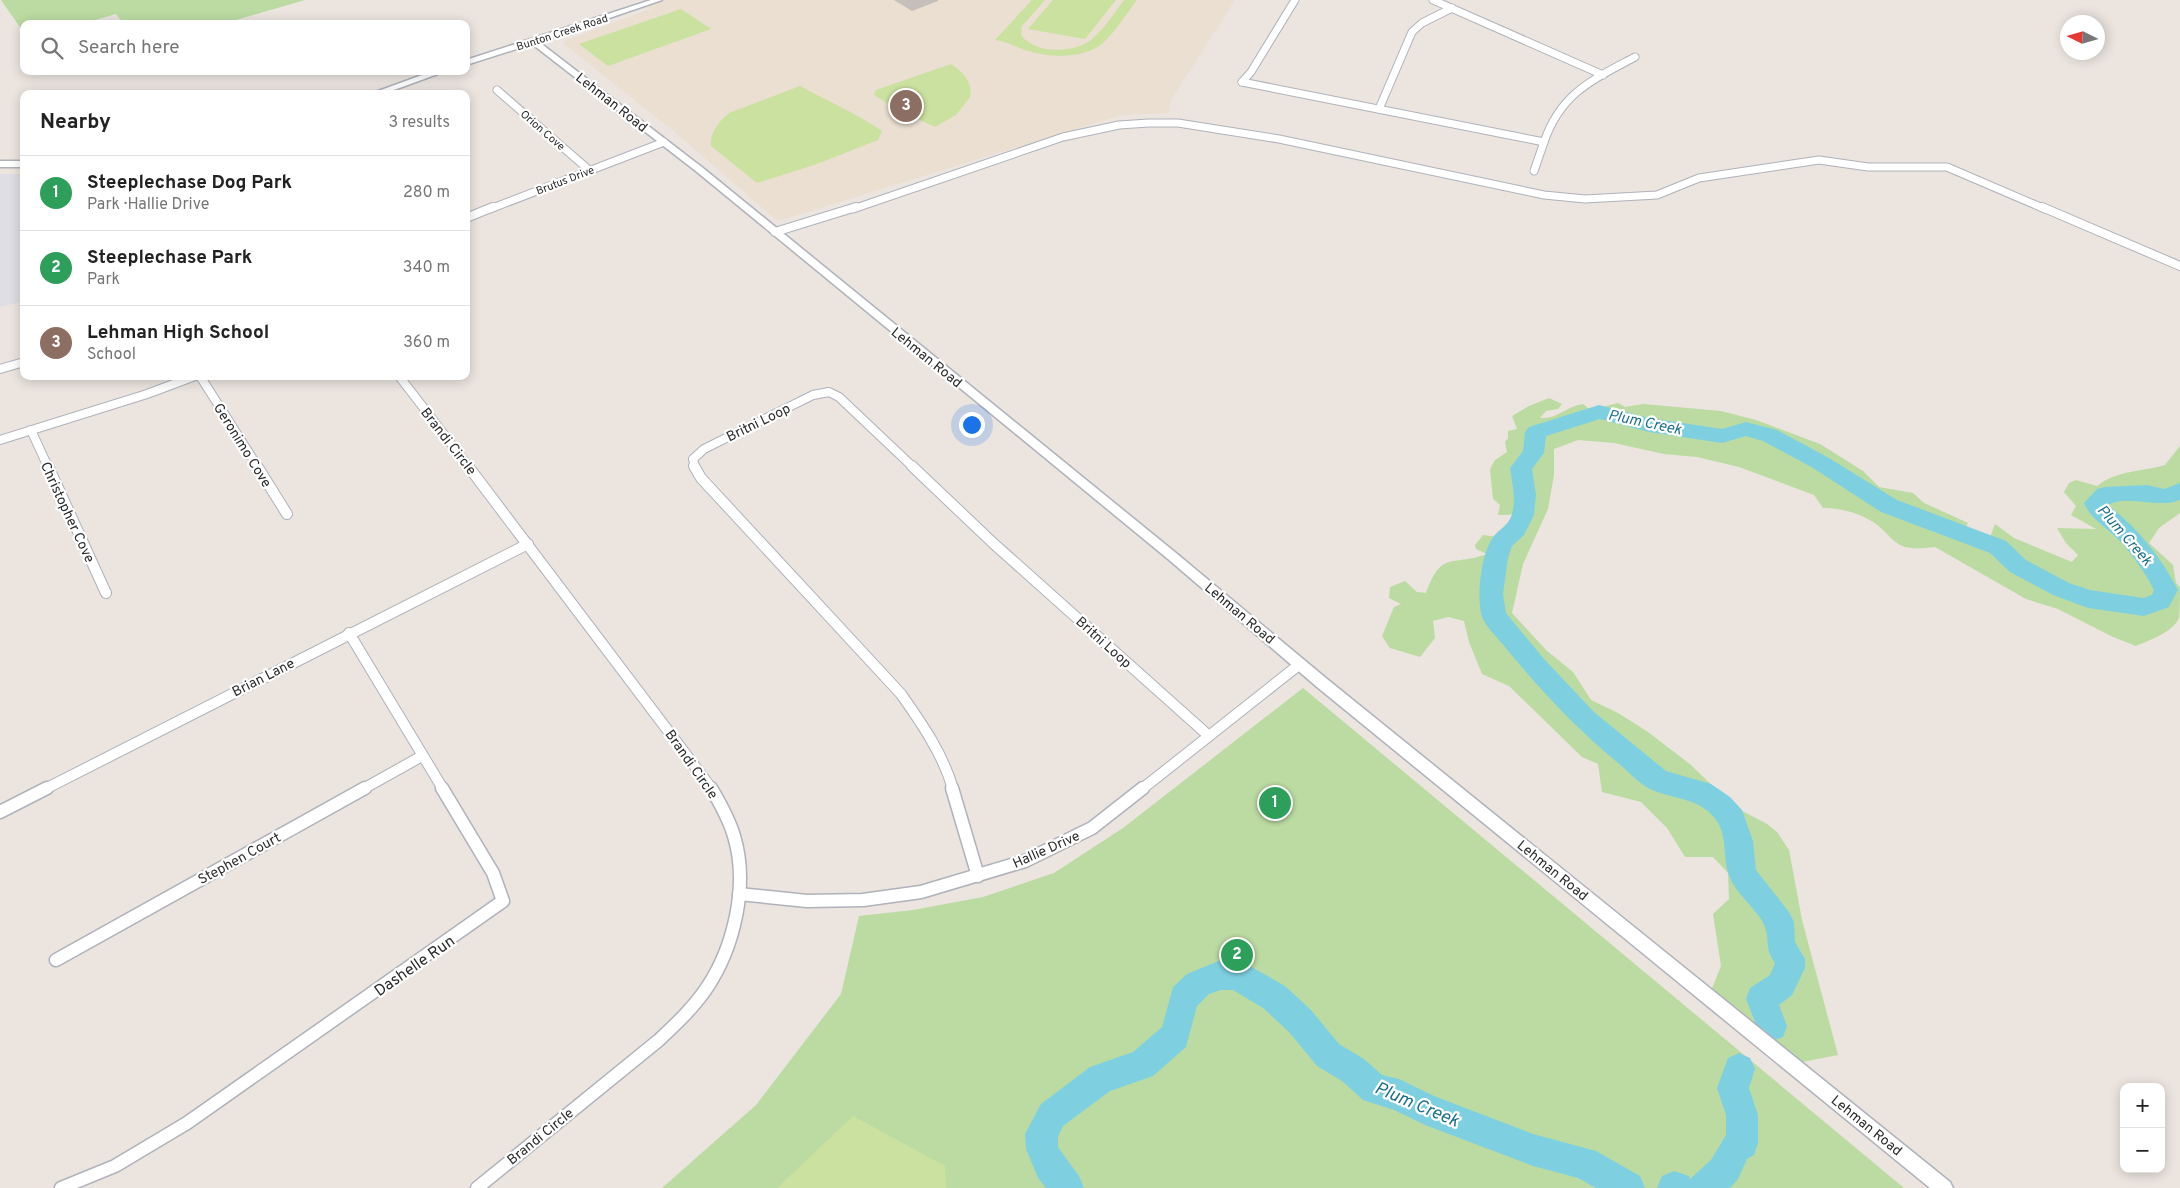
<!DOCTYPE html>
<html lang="en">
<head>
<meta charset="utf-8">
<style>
  :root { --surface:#fff; --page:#f2f2f2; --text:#222; --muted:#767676; --line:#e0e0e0; --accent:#527ce5 }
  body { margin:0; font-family:Overpass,sans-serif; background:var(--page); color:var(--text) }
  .controls { position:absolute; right:15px; bottom:15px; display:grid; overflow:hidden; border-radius:10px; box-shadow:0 2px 12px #0003 }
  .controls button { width:45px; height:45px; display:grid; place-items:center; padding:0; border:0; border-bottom:1px solid var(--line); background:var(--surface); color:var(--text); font:25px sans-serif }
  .compass { position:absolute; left:2060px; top:15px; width:45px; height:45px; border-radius:50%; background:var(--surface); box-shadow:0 2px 12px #0003; rotate:275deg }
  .you { position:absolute; left:971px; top:424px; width:18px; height:18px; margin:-12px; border:4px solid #fff; border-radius:50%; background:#1a73e8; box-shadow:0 0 0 8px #1a73e833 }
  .badge { display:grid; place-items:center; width:32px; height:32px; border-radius:50%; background:var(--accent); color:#fff; font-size:16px; font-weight:700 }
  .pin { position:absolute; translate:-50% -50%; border:2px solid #fff; box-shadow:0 1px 5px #0006 }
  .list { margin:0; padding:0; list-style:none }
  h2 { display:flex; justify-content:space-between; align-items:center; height:65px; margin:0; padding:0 20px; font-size:21px }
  h2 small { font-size:16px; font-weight:400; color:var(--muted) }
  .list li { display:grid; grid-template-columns:32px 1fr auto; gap:15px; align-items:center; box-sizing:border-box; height:75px; padding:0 20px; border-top:1px solid var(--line) }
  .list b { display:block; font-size:19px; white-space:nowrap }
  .list p { margin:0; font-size:16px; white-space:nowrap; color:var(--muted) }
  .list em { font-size:16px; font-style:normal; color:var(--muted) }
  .icon { flex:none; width:28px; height:28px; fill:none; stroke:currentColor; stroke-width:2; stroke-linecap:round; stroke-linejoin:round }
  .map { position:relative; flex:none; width:2180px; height:1188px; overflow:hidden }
  .search { position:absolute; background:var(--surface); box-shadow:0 2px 12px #0003; left:20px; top:20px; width:450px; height:55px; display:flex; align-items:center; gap:12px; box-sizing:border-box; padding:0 18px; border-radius:10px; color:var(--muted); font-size:19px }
  .panel { position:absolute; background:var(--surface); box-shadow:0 2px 12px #0003; left:20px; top:90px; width:450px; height:290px; border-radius:10px }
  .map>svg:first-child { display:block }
  .industrial { fill:#dfdee4 }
  .education { fill:#eadfd0 }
  .green { fill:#bbdba2 }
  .pitch { fill:#cbe19f }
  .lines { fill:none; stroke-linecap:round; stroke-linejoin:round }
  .river { fill:#7ed0e1; fill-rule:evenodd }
  .building { fill:#c4bfba }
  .minor-far3-casing { stroke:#afb2ba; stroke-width:9 }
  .minor-far2-casing { stroke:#afb2ba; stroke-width:10 }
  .minor-far1-casing { stroke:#afb2ba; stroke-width:12 }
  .minor-casing { stroke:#afb2ba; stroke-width:15 }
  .tertiary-casing { stroke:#afb2ba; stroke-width:3 }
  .minor-far3 { stroke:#fff; stroke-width:7 }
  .minor-far2 { stroke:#fff; stroke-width:8 }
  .minor-far1 { stroke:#fff; stroke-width:10 }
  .minor { stroke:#fff; stroke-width:12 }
  .tertiary { fill:#fff; fill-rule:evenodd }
  .labels { text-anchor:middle; stroke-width:4.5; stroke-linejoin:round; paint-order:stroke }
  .far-street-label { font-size:11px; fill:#2b2b2b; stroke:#fff }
  .street-label { font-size:14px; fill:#2b2b2b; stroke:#fff }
  .water-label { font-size:15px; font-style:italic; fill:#1d718c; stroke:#fff }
  .near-street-label { font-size:16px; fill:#2b2b2b; stroke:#fff }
  .near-water-label { font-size:18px; font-style:italic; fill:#1d718c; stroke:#fff }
</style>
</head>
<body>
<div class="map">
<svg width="2180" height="1188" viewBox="0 0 2180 1188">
  <rect width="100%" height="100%" fill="#ebe4df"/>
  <!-- industrial -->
  <path class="industrial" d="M0,174H24V301L0,307Z"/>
  <!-- education -->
  <path class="education" d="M667,0H1235L1171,100L1169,113L1121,115L778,221L677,134L563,43L564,41L651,9L648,6Z"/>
  <!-- green -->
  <g class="green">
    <path d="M1,0H305L222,24H124L116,14L81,24H24V33Z"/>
    <path d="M1549,398L1562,404L1558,409L1546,411L1540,418C1558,419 1567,406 1583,404L1590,410L1618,403L1625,407L1643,404L1721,411L1756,420L1820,444L1863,471L1879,487L1913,493L1924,503L1968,523L1963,533L1988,543L1995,524L2014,538L2072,562L2078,555L2066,543L2057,528L2096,529L2071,515L2076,506L2064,492L2069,483L2076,480L2097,486C2117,470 2141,472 2165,465L2180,446V513L2159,528L2149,543L2173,565L2176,583L2180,587C2180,596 2180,610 2179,618C2173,632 2150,640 2136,646L2113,637L2058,609L2026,599L1935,547C1886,554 1898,533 1864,517C1852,511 1836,508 1823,508L1814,495L1739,467L1697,457L1664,454L1614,443L1578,440L1554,449V475L1548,509L1523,564L1512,613L1546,650L1573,672L1591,700L1618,713L1648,732L1691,765L1733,806L1767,824L1777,832L1789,850L1802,920L1838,1055L1792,1064L1709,996L1721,966L1713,914L1729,899L1728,873L1713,857H1685L1667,828L1641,802L1602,792L1598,764L1582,757L1509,686L1482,674L1469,642L1464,621L1448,617L1433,621L1435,638L1420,657L1390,648L1382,636L1394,607L1401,604L1389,598L1390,587L1405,581L1417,592L1426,593C1442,550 1450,567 1487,554L1476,549L1475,545L1483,535L1497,537L1509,528L1517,512L1509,515H1498L1500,505L1493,499L1490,469L1495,460L1507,452L1505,442L1508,438V431L1517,429L1512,416L1529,406Z"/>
    <path d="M1303,688L1904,1188H662L756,1105L841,994L859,916L913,910L983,897L1054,873L1123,828Z"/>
  </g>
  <!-- pitch -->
  <g class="pitch">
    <path d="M1032,0H1045L1022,26L1021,35C1034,54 1075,54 1092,39C1104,29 1114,13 1124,0H1137C1126,14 1116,31 1103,43C1086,58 1053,58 1032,52C1018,49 1010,42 995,40Z"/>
    <path d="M1053,0H1116L1085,39L1028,29Z"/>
    <path d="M681,9L711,29L608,66L579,44Z"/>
    <path d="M951,64C963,72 973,82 970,97L956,115L935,127L902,112L874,95L876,90Z"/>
    <path d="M800,86C827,101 856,113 882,131L878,140L817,164L757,183L711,146C709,134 720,120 729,113Z"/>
    <path d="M853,1116L945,1166L946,1188H777Z"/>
  </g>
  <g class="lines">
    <!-- river -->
    <g class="river">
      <path d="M1599,405L1649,418L1722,429L1746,422L1777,430L1829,458L1897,500L2006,541L2026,560L2069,583L2090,590L2143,598L2152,595L2154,590C2145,572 2132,554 2118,539C2107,528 2090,518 2084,503L2097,489L2105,487L2147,485L2164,489L2180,483V500C2159,509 2126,494 2108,505C2138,528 2160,556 2178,590L2169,607L2144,616L2088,608L2053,595L2010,572L1990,553L1881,512L1813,468L1763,441L1746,436L1722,443L1649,432L1600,419L1546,436L1544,453L1532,469L1536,495L1534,515L1524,535L1512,546L1508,558L1503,594L1506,613L1544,659L1594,712L1666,771L1711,784L1730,797L1742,810L1753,841L1756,870L1789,912L1794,922L1795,942L1805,959V968L1792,995L1779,1005L1787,1026L1783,1037L1772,1041L1761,1037L1746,999L1750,988L1770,975L1775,963C1764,947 1770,942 1765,927C1760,912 1737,895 1730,878C1721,856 1730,834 1712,815C1695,797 1671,799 1650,789C1638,783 1628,771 1618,763C1574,726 1541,691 1505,647C1498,638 1486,627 1482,617C1476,598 1481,552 1494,536C1500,529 1507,526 1511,517C1517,502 1512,483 1510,468L1523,451L1525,432L1529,427Z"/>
      <path d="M1221,960H1237L1248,965L1285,986L1311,1010L1339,1044L1364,1059L1382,1075L1399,1079L1434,1096L1533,1134L1596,1151L1640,1176L1645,1188H1596L1578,1178L1533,1166L1425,1125L1394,1110L1363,1100L1342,1081L1317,1066L1289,1032L1263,1008L1233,990H1221L1209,994L1197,1006L1186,1047L1153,1076L1110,1091L1063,1126L1058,1137V1147L1079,1176L1084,1188H1046L1038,1178L1026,1149L1025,1134L1041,1104L1090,1067L1133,1052L1162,1027L1173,987L1187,974Z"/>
      <path d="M1739,1053L1750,1058L1755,1069L1749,1088L1758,1115V1143L1754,1155L1747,1159L1738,1179L1730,1188H1657L1662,1176L1674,1171L1689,1176L1690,1179L1711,1160L1726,1135V1115L1717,1088L1728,1058Z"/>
    </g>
  </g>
  <!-- building -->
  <path class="building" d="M894,0H938V1L912,11Z"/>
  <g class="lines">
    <!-- minor-far3 casing -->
    <g class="minor-far3-casing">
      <g id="minor-far3">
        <path d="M1433,0L1603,75"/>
        <path d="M1242,82L1544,142C1561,93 1592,80 1635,57"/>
        <path d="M1242,82L1251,72L1295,0"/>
        <path d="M497,90L589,170"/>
        <path d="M1379,109L1412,32L1422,23L1452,8"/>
        <path d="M1534,171L1544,142"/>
        <path d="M490,209L664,142"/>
        <path d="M853,209L1063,137L1119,125L1149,123H1178L1279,139L1544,195L1585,199L1657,195L1699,178L1819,160L1868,167H1947L2045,209"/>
      </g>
    </g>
    <!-- minor-far2 casing -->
    <g class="minor-far2-casing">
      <g id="minor-far2">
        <path d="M2042,207L2180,266"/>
        <path d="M466,218L493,207"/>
        <path d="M775,232L856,207"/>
        <path d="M0,369L24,362"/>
        <path d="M200,376L258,467"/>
        <path d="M399,376L469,467"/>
        <path d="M31,430L48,467"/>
        <path d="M0,440L147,394L195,376"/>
        <path d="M695,467L693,459L704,449L813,395L829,392L839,397L913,467"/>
      </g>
    </g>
    <!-- minor-far1 casing -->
    <g class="minor-far1-casing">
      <g id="minor-far1">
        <path d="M48,466L106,593"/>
        <path d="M257,466L287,514"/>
        <path d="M468,466L712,789"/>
        <path d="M694,466L701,478L901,694C922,724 943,754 953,789"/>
        <path d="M912,466L993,543L1209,736"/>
        <path d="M349,633L443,789"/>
        <path d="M45,789L528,544"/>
        <path d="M363,789L422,756"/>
        <path d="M1142,789L1300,664"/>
      </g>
    </g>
    <!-- minor casing -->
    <g class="minor-casing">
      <g id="minor">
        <path d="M952,788L978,876"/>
        <path d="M0,812L47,788"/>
        <path d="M739,894L807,901L863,900L921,892L1025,861L1092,828L1143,788"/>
        <path d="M56,960L365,788"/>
        <path d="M61,1188L115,1166L187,1123L503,901L493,873L442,788"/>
        <path d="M477,1188L659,1040C676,1024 693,1008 706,989C734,948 749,885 734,836C729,819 720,803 711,788"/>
      </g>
    </g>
    <!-- tertiary casing -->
    <g class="tertiary-casing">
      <g id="tertiary">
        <path d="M651,0H662L539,42L703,168L1176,553L1327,679L1950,1182L1953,1188H1930L1317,687L1168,559L697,172L532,44L466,65V60Z"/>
        <path d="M433,71H446L383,94H370Z"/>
        <rect x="0" y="161" width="24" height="6"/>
      </g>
    </g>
    <!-- minor-far3 -->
    <use href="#minor-far3" class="minor-far3"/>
    <!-- minor-far2 -->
    <use href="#minor-far2" class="minor-far2"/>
    <!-- minor-far1 -->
    <use href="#minor-far1" class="minor-far1"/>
    <!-- minor -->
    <use href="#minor" class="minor"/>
    <!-- tertiary -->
    <use href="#tertiary" class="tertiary"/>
  </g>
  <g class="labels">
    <!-- far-street labels -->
    <g class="far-street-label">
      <text transform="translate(562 32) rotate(-18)" y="4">Bunton Creek Road</text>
      <text transform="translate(543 130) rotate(41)" y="4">Orion Cove</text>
      <text transform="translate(565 180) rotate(-21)" y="4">Brutus Drive</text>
    </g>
    <!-- street labels -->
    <g class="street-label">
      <text transform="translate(612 102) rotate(38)" y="5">Lehman Road</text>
      <text transform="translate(927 357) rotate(39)" y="5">Lehman Road</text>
      <text transform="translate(758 422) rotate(-26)" y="5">Britni Loop</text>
      <text transform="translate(449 441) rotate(52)" y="5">Brandi Circle</text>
      <text transform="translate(243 445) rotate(58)" y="5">Geronimo Cove</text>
      <text transform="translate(68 512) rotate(65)" y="5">Christopher Cove</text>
      <text transform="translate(1240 613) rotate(40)" y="5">Lehman Road</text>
      <text transform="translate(1104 642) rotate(42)" y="5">Britni Loop</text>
      <text transform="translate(263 677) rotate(-27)" y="5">Brian Lane</text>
      <text transform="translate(692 764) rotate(55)" y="5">Brandi Circle</text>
      <text transform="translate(1046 849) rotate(-24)" y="5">Hallie Drive</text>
      <text transform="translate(239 858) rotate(-29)" y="5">Stephen Court</text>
      <text transform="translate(1553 870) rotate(39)" y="5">Lehman Road</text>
      <text transform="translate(1867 1125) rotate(39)" y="5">Lehman Road</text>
      <text transform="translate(540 1136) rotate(-39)" y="5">Brandi Circle</text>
    </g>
    <!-- water labels -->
    <g class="water-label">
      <text transform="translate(1645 422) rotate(12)" y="5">Plum Creek</text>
      <text transform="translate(2125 535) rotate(49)" y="5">Plum Creek</text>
    </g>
    <!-- near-street labels -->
    <g class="near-street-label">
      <text transform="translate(414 965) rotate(-35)" y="6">Dashelle Run</text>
    </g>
    <!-- near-water labels -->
    <g class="near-water-label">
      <text transform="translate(1417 1104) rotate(23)" y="6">Plum Creek</text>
    </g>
  </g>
</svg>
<div class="controls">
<button>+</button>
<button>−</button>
</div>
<svg class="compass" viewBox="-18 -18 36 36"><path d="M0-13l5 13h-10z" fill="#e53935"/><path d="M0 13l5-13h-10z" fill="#767676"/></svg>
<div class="you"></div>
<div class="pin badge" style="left:1275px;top:803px;background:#2e9e5b">1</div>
<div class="pin badge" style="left:1237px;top:955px;background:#2e9e5b">2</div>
<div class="pin badge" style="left:906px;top:106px;background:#8d6e63">3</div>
<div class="search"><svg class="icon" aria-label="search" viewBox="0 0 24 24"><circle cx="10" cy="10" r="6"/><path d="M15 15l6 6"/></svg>Search here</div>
<section class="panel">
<h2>Nearby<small>3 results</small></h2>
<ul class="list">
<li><span class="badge" style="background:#2e9e5b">1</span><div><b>Steeplechase Dog Park</b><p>Park · Hallie Drive</p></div><em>280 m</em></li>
<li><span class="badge" style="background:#2e9e5b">2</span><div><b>Steeplechase Park</b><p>Park</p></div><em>340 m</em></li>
<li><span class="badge" style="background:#8d6e63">3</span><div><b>Lehman High School</b><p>School</p></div><em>360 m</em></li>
</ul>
</section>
</div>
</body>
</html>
